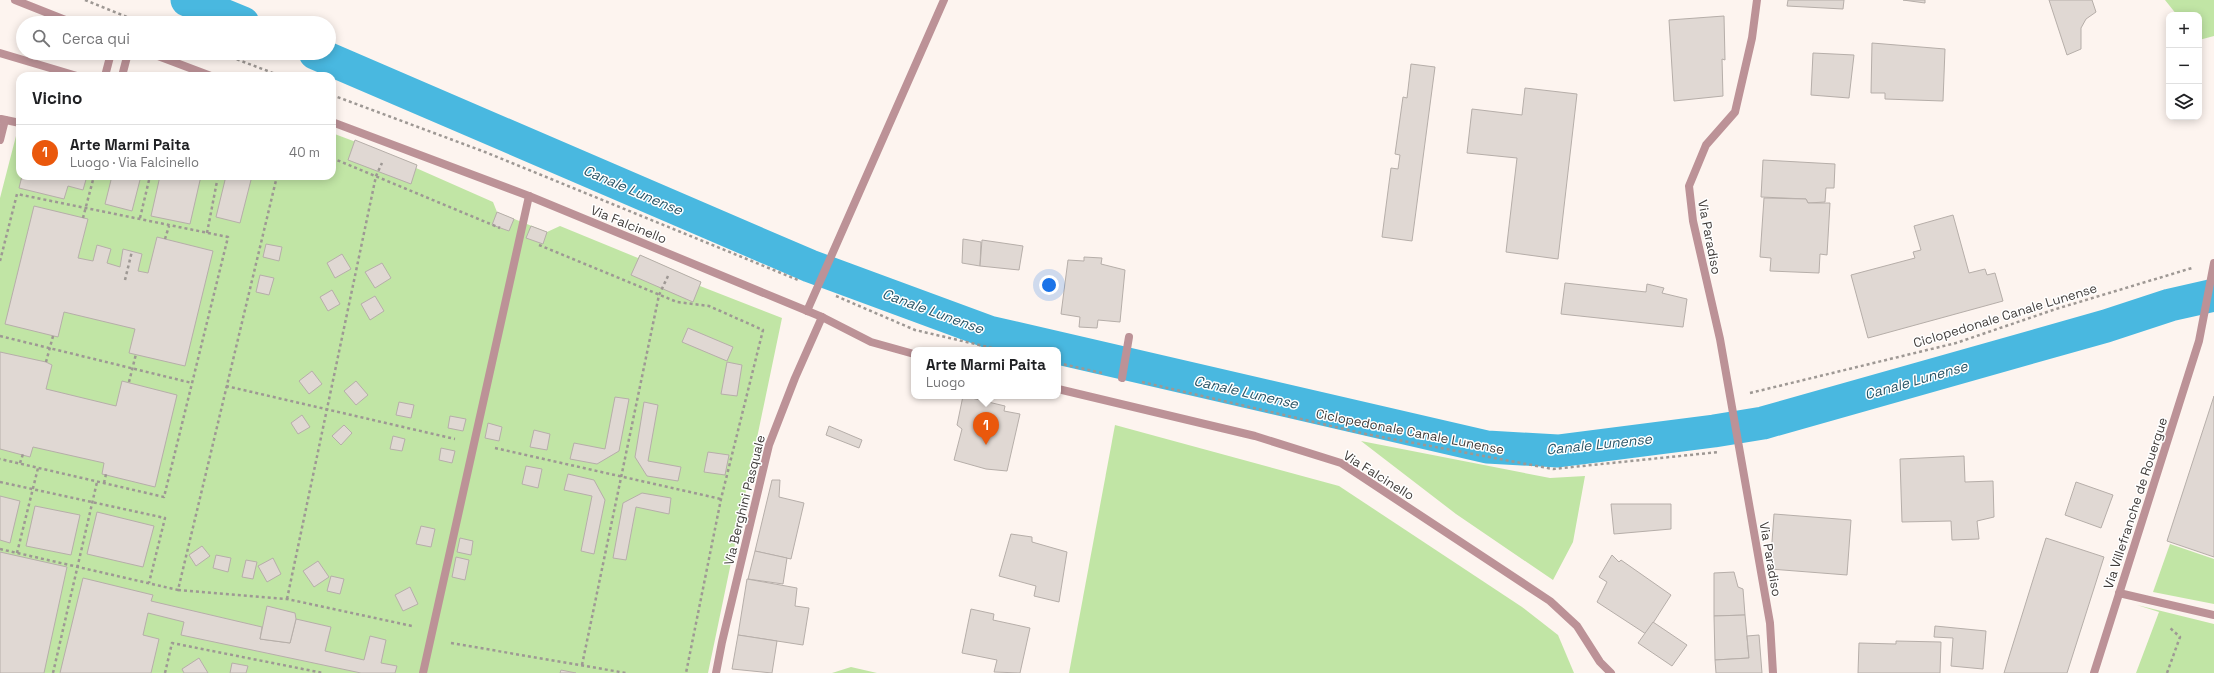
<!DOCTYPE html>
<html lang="it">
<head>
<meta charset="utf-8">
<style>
  :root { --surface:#fff; --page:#f2f2f2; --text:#202124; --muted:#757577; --line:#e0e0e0; --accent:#ea580c }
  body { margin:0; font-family:"Space Grotesk",sans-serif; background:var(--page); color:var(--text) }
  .controls { position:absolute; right:12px; top:12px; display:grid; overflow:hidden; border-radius:8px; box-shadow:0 2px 10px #0003 }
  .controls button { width:36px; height:36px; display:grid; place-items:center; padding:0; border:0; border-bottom:1px solid var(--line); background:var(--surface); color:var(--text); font:20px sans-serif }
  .you { position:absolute; left:1049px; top:285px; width:14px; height:14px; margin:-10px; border:3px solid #fff; border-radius:50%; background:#1a73e8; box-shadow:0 0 0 6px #1a73e833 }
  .badge { display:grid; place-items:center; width:26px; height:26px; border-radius:50%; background:var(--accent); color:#fff; font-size:13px; font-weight:700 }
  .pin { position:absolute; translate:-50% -33px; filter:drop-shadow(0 1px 2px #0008) }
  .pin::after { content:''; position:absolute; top:21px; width:14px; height:12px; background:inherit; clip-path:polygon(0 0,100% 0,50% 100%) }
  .popup { position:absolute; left:911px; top:347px; width:150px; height:52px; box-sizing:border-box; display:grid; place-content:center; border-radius:8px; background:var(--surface); filter:drop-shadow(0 1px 3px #0005); font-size:13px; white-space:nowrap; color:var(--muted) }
  .popup b { font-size:15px; color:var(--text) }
  .popup::after { content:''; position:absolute; left:50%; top:100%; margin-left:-8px; border:8px solid transparent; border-top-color:var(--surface) }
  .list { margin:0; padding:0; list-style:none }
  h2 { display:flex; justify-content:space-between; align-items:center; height:52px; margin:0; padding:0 16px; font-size:17px }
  h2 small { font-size:13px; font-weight:400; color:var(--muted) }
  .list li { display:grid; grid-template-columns:26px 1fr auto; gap:12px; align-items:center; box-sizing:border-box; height:56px; padding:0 16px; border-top:1px solid var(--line) }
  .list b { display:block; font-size:15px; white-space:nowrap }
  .list p { margin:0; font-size:13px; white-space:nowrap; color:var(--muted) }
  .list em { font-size:13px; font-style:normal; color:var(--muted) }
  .icon { flex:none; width:22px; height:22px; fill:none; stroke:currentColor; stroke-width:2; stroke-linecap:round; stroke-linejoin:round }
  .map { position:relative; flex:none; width:2214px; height:673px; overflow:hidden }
  .search { position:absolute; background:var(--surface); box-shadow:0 2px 10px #0003; left:16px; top:16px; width:320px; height:44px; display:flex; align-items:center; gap:10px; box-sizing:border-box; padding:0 14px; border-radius:22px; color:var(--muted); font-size:15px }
  .panel { position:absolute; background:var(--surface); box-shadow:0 2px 10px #0003; left:16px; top:72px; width:320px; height:108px; border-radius:12px }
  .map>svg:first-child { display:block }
  .green { fill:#c1e5a5 }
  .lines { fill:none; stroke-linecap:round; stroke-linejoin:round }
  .canal { stroke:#49b8e0; stroke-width:33 }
  .building { fill:#e0d8d3; stroke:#b6aea9 }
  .path { stroke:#9e9894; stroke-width:2.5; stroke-dasharray:3 3; stroke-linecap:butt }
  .service { stroke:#bc9297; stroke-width:8 }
  .minor { stroke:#bc9297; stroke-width:8 }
  .tertiary { stroke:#bc9297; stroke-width:8 }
  .labels { text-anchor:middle; stroke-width:3; stroke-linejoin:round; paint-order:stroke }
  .street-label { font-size:13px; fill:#403c3a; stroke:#fff }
  .water-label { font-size:14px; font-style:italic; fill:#275466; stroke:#fff }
</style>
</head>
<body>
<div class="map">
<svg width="2214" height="673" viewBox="0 0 2214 673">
  <rect width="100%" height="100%" fill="#fdf4ef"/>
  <!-- green -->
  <g class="green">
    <path d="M2165,0H2214V36L2199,40V15H2177Z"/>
    <path d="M332,133L417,165L416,168L493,202L497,212L547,232L560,226L638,258L640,255L701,282L700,286L782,318L708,673H0V198L16,136L20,137V176H332Z"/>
    <path d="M1115,425L1339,486L1522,607L1558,635L1574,673H1069Z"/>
    <path d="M1361,441L1550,478L1585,476L1573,542L1553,580L1456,514Z"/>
    <path d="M2170,544L2214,559V604L2153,592Z"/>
    <path d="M2137,605L2214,624V673H2136L2159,612Z"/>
    <path d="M851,667L877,673H832Z"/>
  </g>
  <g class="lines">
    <!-- canal -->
    <g class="canal">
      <path d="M187,0L243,23"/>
      <path d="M315,53L810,266L989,332L1487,447L1558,451L1714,431L1763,423L2106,326L2170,305L2214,295"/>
    </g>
  </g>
  <!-- building -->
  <g class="building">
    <path d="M1788,0H1844L1843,9L1787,6Z"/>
    <path d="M1903,0H1925V3Z"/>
    <path d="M2049,0H2092L2096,12L2086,19L2081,28V49L2067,55Z"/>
    <path d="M1724,16L1725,60L1722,59L1723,96L1674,101L1669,20Z"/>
    <path d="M1872,43L1945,49L1943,101L1885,99V93H1871Z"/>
    <path d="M1813,53L1854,55L1849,98L1811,95Z"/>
    <path d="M1411,64L1435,67L1412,241L1382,237L1391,168L1398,169L1400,155L1395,154L1403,97L1407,98Z"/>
    <path d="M137,73L148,76H136Z"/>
    <path d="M1525,88L1577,94L1558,259L1506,252L1517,158L1467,153L1472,109L1522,115Z"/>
    <path d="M355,140L417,165L411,184L348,160Z"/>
    <path d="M1763,160L1835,164L1834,188H1826L1825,202L1808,203L1806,199L1761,197Z"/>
    <path d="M22,176H87L83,190L68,186L64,199L19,188Z"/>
    <path d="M112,176H141L132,211L105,204Z"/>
    <path d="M160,176H201L190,224L151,216Z"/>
    <path d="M226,176H252L240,223L216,217Z"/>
    <path d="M1764,198L1806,199L1808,203H1830L1827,255L1820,254L1819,273L1770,271L1771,258L1760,257Z"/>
    <path d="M34,206L88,219L78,258L93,261L97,245L111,249L107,263L120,267L123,249L142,254L138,271L148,273L157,237L213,251L185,366L129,353L135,329L64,312L58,337L5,324Z"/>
    <path d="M497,212L514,219L509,231L492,225Z"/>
    <path d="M1953,215L1969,273L1985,269L1987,275L1995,273L2003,301L1868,338L1851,275L1915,258L1913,252L1921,250L1914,226Z"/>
    <path d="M531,226L547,232L543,244L526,238Z"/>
    <path d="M963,239L981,242L980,266L962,263Z"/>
    <path d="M982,240L1023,246L1019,270L980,266Z"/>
    <path d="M266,244L282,247L279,261L263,257Z"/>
    <path d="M342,254L351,269L335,278L327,263Z"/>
    <path d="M640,255L701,282L693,302L631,275Z"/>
    <path d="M1084,257L1102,258L1101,264L1125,270L1120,322L1098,320L1097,328L1079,327L1080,317L1061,314L1068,260L1084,261Z"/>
    <path d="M382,263L391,278L375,288L365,272Z"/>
    <path d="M260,275L274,278L269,295L256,292Z"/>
    <path d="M1565,283L1646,292L1647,284L1664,288L1662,293L1687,299L1683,327L1561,314Z"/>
    <path d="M332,290L340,304L328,311L320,297Z"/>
    <path d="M375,296L384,311L370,320L361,304Z"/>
    <path d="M688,328L733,347L727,361L682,342Z"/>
    <path d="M0,352L46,362L52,365L46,389L116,406L122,381L177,395L155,487L102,474L104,463L33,447L30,457L0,449Z"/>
    <path d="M727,362L742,365L737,396L721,394Z"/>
    <path d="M312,371L322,384L309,394L299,381Z"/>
    <path d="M356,381L368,395L356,405L344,391Z"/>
    <path d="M963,396L1005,406L1004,411L1020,414L1007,471L986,469L954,460L962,429L957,425Z"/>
    <path d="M2214,396V557L2167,541Z"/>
    <path d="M615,397L629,399L619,451L597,464L570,459L574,443L605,449Z"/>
    <path d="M399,402L414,405L411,418L396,415Z"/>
    <path d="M644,402L658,405L648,461L681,467L678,481L647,476L635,457Z"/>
    <path d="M302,415L310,427L298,434L291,423Z"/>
    <path d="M450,416L466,419L463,431L448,428Z"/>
    <path d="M488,423L502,427L499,441L485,438Z"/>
    <path d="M344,425L352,433L341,445L332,436Z"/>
    <path d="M829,426L862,440L859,448L826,435Z"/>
    <path d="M534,430L550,434L547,450L530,447Z"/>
    <path d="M393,436L405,439L402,451L390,449Z"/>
    <path d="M441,448L455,451L452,463L439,460Z"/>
    <path d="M708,452L729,455L725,475L704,472Z"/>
    <path d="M1964,456L1965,482L1993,481L1994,517L1977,521L1979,539L1952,540L1951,521L1902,522L1900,459Z"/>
    <path d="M526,466L542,469L538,488L522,484Z"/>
    <path d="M568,474L594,480L605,500L594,554L581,551L592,496L564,490Z"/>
    <path d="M772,480H780L779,497L804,503L791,559L755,551Z"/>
    <path d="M2076,482L2113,495L2101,528L2065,515Z"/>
    <path d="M642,493L671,498L669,514L636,507L626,560L613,558L623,503Z"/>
    <path d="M0,496L20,501L10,543L0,540Z"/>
    <path d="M1611,504H1671V529L1614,534Z"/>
    <path d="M35,506L80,515L71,555L26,546Z"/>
    <path d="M97,512L154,526L143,567L87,554Z"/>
    <path d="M1774,514L1851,520L1847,575L1770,569Z"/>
    <path d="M421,526L435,529L431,547L416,544Z"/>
    <path d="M1011,534L1032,537V542L1067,552L1059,602L1034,596L1036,586L999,576Z"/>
    <path d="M460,538L473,541L471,555L457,552Z"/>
    <path d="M2046,538L2104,557L2067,673H2004Z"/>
    <path d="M202,546L210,556L196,566L189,555Z"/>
    <path d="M755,551L787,558L783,584L748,579Z"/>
    <path d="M0,552L67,567L44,673H0Z"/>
    <path d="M216,555L231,558L228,572L213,568Z"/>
    <path d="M1612,555L1619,562L1621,560L1671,595L1646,634L1597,602L1607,582L1599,577Z"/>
    <path d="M456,557L469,560L465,580L452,577Z"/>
    <path d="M273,558L281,574L267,582L258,566Z"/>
    <path d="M246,560L257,562L253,579L242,577Z"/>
    <path d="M318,561L329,577L314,587L303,571Z"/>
    <path d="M1734,572L1738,587L1743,589L1745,615L1714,616V573Z"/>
    <path d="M331,576L344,579L340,594L327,591Z"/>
    <path d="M83,578L153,595L151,601L262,627L260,639L290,643L296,619L331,627L325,651L364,660L370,636L386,640L381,663L397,666L395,673H361L181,635L184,622L148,613L143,635L159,639L151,673H60Z"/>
    <path d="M747,579L797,588L795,606L809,608L803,645L738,635Z"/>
    <path d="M410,587L418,604L403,611L395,595Z"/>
    <path d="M267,606L295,613L296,619L290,643L260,639Z"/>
    <path d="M971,609L994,614L993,620L1030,628L1020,673L994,672L997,660L962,653Z"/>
    <path d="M1745,615L1749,658L1715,660L1714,616Z"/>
    <path d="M1653,622L1687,645L1672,666L1638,643Z"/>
    <path d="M1935,626L1986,631L1983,669L1951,666L1953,638L1934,637Z"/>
    <path d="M738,635L777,641L772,673L732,669Z"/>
    <path d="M1759,635L1762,673H1716L1715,660L1749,658L1747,636Z"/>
    <path d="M1896,641L1941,642L1940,673H1858L1859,643L1896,644Z"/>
    <path d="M199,658L208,673H184L182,669Z"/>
    <path d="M232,663L248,666L246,673H230Z"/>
    <path d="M561,670L576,673H560Z"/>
  </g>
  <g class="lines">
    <!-- path -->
    <g class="path">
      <path d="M85,0L142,23"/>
      <path d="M220,53L281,76"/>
      <path d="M332,95L485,152L798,280"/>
      <path d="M332,158L500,228"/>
      <path d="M83,218L94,176"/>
      <path d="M140,218L150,176"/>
      <path d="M207,233L218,176"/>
      <path d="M165,239L169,226"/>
      <path d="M539,245L677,302L709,306L763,330L721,499L686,673"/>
      <path d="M0,261L17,194L228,237L164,497L0,459"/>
      <path d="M125,280L132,251"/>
      <path d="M836,296L915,330L1001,350"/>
      <path d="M0,336L192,383"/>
      <path d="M46,362L53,336"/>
      <path d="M1058,363L1102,373"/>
      <path d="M129,382L136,354"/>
      <path d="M1142,382L1366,434L1553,469L1719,452"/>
      <path d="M226,386L455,439"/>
      <path d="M1750,393L1956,343L2056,309L2192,268"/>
      <path d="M495,448L721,499"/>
      <path d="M20,463L23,454"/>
      <path d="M0,482L165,518L149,583"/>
      <path d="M104,483L106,474"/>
      <path d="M0,549L178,590L277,176"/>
      <path d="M17,553L38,468"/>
      <path d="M178,590L287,599L412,626"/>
      <path d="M287,599L376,176L382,163"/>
      <path d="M451,643L626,673"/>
      <path d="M582,665L659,295L668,276"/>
      <path d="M53,673L97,482"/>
      <path d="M165,673L172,643L323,673"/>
      <path d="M2167,673L2180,637L2169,627"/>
    </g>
    <!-- service -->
    <g class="service">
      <path d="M0,53L77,76"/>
      <path d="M105,76L111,53"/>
      <path d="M122,76L128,53"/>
      <path d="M1,119L20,123"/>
      <path d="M0,140L5,120"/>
      <path d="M2119,593L2214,615"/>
      <path d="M423,673L529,196"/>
    </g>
    <!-- minor -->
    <g class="minor">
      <path d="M1757,0L1752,38L1735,112L1706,145L1689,186L1693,221L1720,339L1770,623L1773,673"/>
      <path d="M807,311L944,0"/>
      <path d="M1122,378L1129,337"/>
      <path d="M716,673L722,642L769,445L795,378L822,317"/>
      <path d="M2094,673L2199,341L2214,263"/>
    </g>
    <!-- tertiary -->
    <g class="tertiary">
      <path d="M15,0L73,23"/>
      <path d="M150,53L211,76"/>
      <path d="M332,122L529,196L822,317L871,342L914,354"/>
      <path d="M1058,389L1255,436L1341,463L1550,601L1577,626L1600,662L1611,673"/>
    </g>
  </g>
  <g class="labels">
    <!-- street labels -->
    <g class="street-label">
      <text transform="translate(629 224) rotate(22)" y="5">Via Falcinello</text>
      <text transform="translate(1710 237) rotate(79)" y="5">Via Paradiso</text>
      <text transform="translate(2005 315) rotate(-17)" y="5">Ciclopedonale Canale Lunense</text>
      <text transform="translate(1410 431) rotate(11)" y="5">Ciclopedonale Canale Lunense</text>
      <text transform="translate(1379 475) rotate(32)" y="5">Via Falcinello</text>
      <text transform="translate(744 500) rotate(-76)" y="5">Via Berghini Pasquale</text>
      <text transform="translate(2135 503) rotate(-72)" y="5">Via Villefranche de Rouergue</text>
      <text transform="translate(1771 559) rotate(80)" y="5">Via Paradiso</text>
    </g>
    <!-- water labels -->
    <g class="water-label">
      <text transform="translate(633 190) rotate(23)" y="5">Canale Lunense</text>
      <text transform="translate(933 311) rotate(20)" y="5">Canale Lunense</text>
      <text transform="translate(1916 380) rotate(-16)" y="5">Canale Lunense</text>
      <text transform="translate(1246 392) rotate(13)" y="5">Canale Lunense</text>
      <text transform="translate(1599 444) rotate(-6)" y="5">Canale Lunense</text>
    </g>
  </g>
</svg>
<div class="controls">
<button>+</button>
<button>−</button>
<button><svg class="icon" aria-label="layers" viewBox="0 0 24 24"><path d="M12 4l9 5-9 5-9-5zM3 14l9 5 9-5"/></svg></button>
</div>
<div class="you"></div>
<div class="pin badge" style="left:986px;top:445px">1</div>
<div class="popup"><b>Arte Marmi Paita</b>Luogo</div>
<div class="search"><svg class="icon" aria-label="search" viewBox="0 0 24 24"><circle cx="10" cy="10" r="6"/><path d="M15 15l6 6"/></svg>Cerca qui</div>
<section class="panel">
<h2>Vicino<small></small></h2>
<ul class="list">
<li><span class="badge">1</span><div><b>Arte Marmi Paita</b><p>Luogo · Via Falcinello</p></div><em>40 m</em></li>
</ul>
</section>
</div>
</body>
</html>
